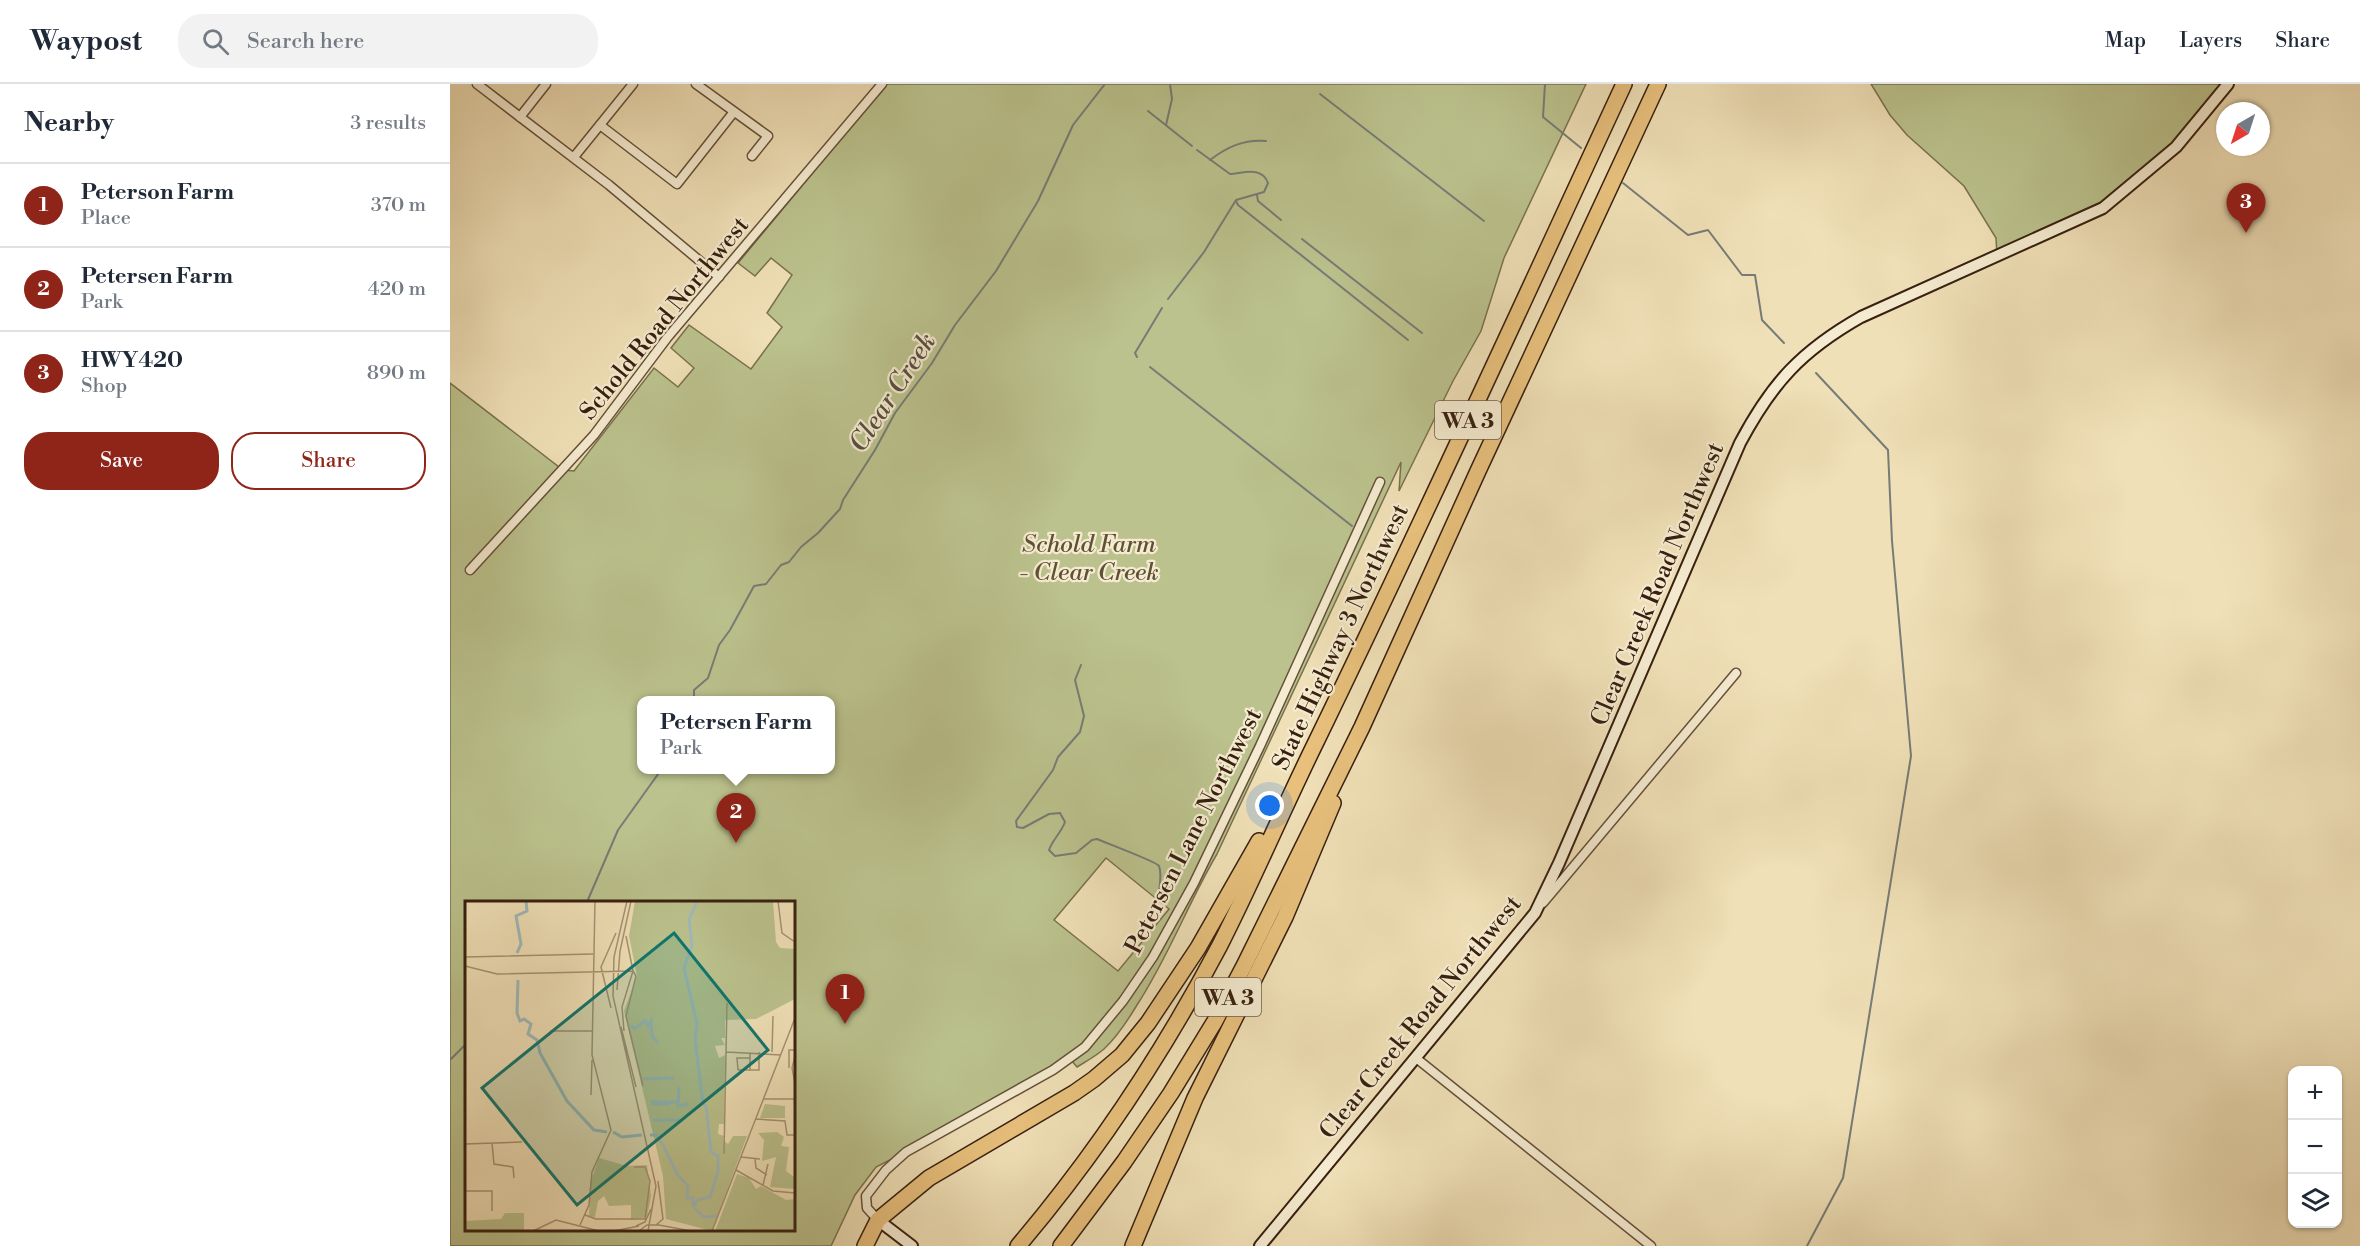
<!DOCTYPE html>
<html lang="en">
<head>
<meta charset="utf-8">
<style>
  :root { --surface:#fff; --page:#f2f2f3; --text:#1f2937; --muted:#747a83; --line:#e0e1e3; --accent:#8f2418 }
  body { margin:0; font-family:"Libre Bodoni",serif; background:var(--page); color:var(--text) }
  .controls { position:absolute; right:18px; bottom:18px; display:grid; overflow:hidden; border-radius:12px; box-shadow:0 2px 4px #0004 }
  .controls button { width:54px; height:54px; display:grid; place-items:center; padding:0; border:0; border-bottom:2px solid var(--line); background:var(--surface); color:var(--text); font:30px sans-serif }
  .compass { position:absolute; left:1766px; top:18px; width:54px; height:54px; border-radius:50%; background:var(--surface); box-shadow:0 2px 4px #0004; rotate:219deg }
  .you { position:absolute; left:820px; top:722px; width:21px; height:21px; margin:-15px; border:4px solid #fff; border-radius:50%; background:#1a73e8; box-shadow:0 0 0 9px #1a73e833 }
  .badge { display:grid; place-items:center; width:39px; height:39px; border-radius:50%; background:var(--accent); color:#fff; font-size:20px; font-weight:700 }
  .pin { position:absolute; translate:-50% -50px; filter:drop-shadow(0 2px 3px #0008) }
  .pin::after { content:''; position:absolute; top:32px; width:21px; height:18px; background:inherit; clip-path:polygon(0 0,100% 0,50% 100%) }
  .popup { position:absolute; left:187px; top:612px; width:198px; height:78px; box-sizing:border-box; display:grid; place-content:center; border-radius:12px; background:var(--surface); filter:drop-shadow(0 2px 4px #0005); font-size:20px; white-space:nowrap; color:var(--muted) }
  .popup b { font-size:22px; color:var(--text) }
  .popup::after { content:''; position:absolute; left:50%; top:100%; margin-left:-12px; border:12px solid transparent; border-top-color:var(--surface) }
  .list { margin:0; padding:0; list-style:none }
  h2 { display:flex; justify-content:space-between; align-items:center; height:78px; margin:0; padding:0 24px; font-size:26px }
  h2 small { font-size:20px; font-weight:400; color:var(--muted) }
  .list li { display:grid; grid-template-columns:39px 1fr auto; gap:18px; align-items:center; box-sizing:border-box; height:84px; padding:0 24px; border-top:2px solid var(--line) }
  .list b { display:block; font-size:22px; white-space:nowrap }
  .list p { margin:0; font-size:20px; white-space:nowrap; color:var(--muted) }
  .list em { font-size:20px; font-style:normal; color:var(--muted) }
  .actions { display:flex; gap:12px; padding:18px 24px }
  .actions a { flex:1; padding:14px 0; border:2px solid var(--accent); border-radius:24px; text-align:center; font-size:21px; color:var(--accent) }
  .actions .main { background:var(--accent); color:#fff }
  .icon { flex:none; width:33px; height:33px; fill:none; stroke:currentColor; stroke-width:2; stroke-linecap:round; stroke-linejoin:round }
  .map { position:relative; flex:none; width:1910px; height:1162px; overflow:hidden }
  header { display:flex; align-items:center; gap:36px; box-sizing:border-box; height:84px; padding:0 30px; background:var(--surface); border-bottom:2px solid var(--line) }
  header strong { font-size:28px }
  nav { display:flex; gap:33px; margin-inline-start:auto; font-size:21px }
  .search { width:420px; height:54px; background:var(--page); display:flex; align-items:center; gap:15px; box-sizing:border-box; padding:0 21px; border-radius:24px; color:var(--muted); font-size:22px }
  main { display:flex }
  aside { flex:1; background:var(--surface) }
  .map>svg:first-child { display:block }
  .green { fill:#bbc28d; stroke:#79714e; stroke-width:1.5; fill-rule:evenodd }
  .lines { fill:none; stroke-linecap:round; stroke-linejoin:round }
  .stream { stroke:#767c76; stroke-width:2 }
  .minor-casing { stroke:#65503a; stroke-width:11 }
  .secondary-casing { stroke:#372010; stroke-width:14 }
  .motorway-casing { stroke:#372010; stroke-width:18 }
  .minor { stroke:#f5ebd0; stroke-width:8 }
  .secondary { stroke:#f5ebd0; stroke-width:10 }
  .motorway { stroke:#e8c07c; stroke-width:15 }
  .labels { text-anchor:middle; stroke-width:4.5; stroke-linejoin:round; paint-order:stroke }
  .shield { fill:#f5ebd0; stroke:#705d4a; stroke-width:1.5 }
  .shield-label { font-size:22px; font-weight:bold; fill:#372010 }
  .street-label { font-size:24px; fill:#372010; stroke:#f5ebd0 }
  .park-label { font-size:24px; font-style:italic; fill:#5f5136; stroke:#f5ebd0 }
  .water-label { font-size:26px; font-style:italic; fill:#564e43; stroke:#f5ebd0 }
  .inset-river { fill:none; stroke:#a0baba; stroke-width:3 }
  .inset-road { fill:none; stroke:#a69374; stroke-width:1.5 }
  .view { fill:#0f766e; fill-opacity:0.15; stroke:#0f766e; stroke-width:3 }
  .inset-edge { fill:none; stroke:#372010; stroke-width:3 }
</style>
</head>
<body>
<header>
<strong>Waypost</strong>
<div class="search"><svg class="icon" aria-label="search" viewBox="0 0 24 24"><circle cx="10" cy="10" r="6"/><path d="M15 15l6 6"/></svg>Search here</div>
<nav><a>Map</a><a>Layers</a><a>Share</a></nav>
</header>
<main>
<aside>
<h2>Nearby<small>3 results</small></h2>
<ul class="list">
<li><span class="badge">1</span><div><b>Peterson Farm</b><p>Place</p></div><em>370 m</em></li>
<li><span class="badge">2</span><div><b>Petersen Farm</b><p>Park</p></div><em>420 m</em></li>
<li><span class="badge">3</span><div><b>HWY420</b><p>Shop</p></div><em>890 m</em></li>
</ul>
<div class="actions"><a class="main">Save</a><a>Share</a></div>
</aside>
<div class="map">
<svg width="1910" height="1162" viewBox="0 0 1910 1162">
  <rect width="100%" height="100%" fill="#f0e0b7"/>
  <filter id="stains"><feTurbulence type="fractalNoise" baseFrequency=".00333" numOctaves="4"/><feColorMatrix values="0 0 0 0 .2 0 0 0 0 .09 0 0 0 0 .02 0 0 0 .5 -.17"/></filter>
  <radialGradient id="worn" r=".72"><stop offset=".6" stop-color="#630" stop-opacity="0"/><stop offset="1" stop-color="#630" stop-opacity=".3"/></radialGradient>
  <!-- green -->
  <g class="green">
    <path d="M436,0H1136L1054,174L1031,247L1003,297L949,407L951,378L767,770C738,819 719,872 687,921C678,936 667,953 654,965C646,972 635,978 627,983L621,976L496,1047L426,1083L405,1111L381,1162H0V299L113,386L124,387L204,284L228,303L244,284L221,264L239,241L301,285L332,243L317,229L342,191L321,174L305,192L288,179ZM192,616H380V686H192ZM656,774L719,825L668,887L604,836ZM16,818H344V1146H16Z"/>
    <path d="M1421,0H1778L1726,63L1669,112L1547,171L1546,154L1514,102L1457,51L1440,31Z"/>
  </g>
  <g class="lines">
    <!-- stream -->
    <g class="stream">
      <path d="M1095,0L1093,33L1131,64"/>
      <path d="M870,10L1034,137"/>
      <path d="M698,27L742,62"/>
      <path d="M716,41L722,15L720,0"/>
      <path d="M760,76C777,63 794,55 816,57"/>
      <path d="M1173,99L1238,151L1258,146L1292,191H1305L1312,236L1334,259"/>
      <path d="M807,111L808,117L831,136"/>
      <path d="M786,117L788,121L958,256"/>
      <path d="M852,155L972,249"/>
      <path d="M718,215L754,168L786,116L814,108L818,99C812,82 794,89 780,90L747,66"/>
      <path d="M687,273L685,269L712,224"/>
      <path d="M700,283L902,442"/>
      <path d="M631,581L625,596L634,632L630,648L608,673L603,686L566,737L567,743L573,744L599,730L610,729L615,738C611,749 603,755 599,766L605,772L626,769L642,756L647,755C656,759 707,778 709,782C713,792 708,811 707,821"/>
      <path d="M244,616V606L258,594L269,561L280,546L304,502L316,500L331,481L339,478L351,463L368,449L390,425L393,416L425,366L445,329L482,279L505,241L546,187L588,117L623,41L655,0"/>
      <path d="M137,818L168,746L211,686"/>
      <path d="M0,976L16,960"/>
      <path d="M1357,1162L1393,1094L1461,672L1442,457L1438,366L1366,289"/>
    </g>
    <!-- minor casing -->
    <g class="minor-casing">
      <g id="minor">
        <path d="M27,0L159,101L269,193"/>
        <path d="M246,0L318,52L302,72"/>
        <path d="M70,33L96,0"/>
        <path d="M150,41L227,100L283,29"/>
        <path d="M124,73L183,0"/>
        <path d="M20,486L144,351L217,254L432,0"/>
        <path d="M1093,819L1286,589"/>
        <path d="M966,974L1201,1162"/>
        <path d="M428,1136L417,1124L416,1112L436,1086L456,1068L603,986L635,963L673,917L703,873L744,799L810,662L930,398"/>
      </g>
    </g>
    <!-- secondary casing -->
    <g class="secondary-casing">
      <g id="secondary">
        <path d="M428,1136L462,1162"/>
        <path d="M810,1162L1085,829L1109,779L1290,359C1322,299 1351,267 1411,233L1653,124L1726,63L1778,0"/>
      </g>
    </g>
    <!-- motorway casing -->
    <g class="motorway-casing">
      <g id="motorway">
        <path d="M415,1162L428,1136L479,1094L624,1009L644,995L672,971L698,939L748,864L809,757"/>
        <path d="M568,1162C647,1069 713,969 770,861C804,794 833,725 866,658C972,440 1072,220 1174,0"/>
        <path d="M611,1162L674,1078L721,1009L765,937L794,882L912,643L1028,387L1208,0"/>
        <path d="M683,1162L745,1014L835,833L883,719"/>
      </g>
    </g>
    <!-- minor -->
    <use href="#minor" class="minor"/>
    <!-- secondary -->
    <use href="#secondary" class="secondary"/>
    <!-- motorway -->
    <use href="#motorway" class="motorway"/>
  </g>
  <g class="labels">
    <!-- shield labels -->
    <g class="shield">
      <rect x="985" y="317" width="66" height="38" rx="4.5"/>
      <rect x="745" y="894" width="66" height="38" rx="4.5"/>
    </g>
    <g class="shield-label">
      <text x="1018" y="344">WA 3</text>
      <text x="778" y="921">WA 3</text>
    </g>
    <!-- street labels -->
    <g class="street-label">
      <text transform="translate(214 234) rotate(-51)" y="8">Schold Road Northwest</text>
      <text transform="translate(1207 500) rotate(-67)" y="8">Clear Creek Road Northwest</text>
      <text transform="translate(890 553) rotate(-65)" y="8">State Highway 3 Northwest</text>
      <text transform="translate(743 747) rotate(-63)" y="8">Petersen Lane Northwest</text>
      <text transform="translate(970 933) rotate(-51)" y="8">Clear Creek Road Northwest</text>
    </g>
    <!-- park labels -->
    <g class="park-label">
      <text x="639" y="468">Schold Farm<tspan x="639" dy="28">- Clear Creek</tspan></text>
    </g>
    <!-- water labels -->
    <g class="water-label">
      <text transform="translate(442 308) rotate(-57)" y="9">Clear Creek</text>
    </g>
  </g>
  <!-- overview -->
  <g transform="translate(15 817)">
    <rect width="330" height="330" fill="#f0e0b7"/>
    <path d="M170,0H308L311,41L315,47L330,48V98L291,118L260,119V137H256L260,144L250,145L254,157L260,154L259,223H254L253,233L259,235L258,239L263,243L268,235H282L247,330L201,318L198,275L159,110L172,75L164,35ZM300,203L320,205V217H295ZM312,231L319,236L316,245L324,246L321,270L329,276L330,288L305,286L311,256L297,260L299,239L293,232ZM134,257L162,265L182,264L186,295L182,316L166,319V304L144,305L139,295L133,300L130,316L124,315L125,283ZM272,273L284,277L291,288L296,285L321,299L330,298V330H250ZM40,312H59V330H0V320L36,318Z" fill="#bbc28d"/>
    <path class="inset-river" d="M52,52L56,43L51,15L62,10L61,0M53,79L52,112L55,120L59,118L66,123L63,133L72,139L75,152L102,200L129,229L142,231M166,124L169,128L180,120L183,125L186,120L187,135L193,142M178,178L210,177M214,186L213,205L223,203M186,201H215M186,203H205M188,219H215M148,231L157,236L177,234M185,234H191L198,244L212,273L223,285L222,297H228V306M229,306L232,299L245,296L253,271V255L246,251L241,205L238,203L230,138L232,123L219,67L227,44L224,19L232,0M229,307L239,316L252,315"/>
    <path class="inset-road" d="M162,0L149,56L148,95L191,285L183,330M313,0L317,32L330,41M0,56L128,53M0,65L32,73L168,70M168,70L171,75L161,115L178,185M152,89L155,50L166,0M146,107L136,66L151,32M156,126L171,186M85,130H127M159,130L157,106L168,70L161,35M261,151L316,154M307,151L308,115M330,156L327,167L330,182M324,167V149H330M273,169H285V152M273,169L272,157H285M285,169H294V151M126,194L127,159M298,198H330M291,218L320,220L322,234H330M27,242L29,263L48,266L49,277M0,243L57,241M259,253L262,102M276,256L295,258M290,258L291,267L302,274M271,269L308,290L330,292M298,284L303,263M0,290H27V310M120,314L131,318H180L185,280L180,266H169M115,324L124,304L127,271L146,229L127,154L130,0M191,324L198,318L193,280M171,325L180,321L186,308M68,330L91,319L134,330M149,330L174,325M174,330L182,324H194L226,330M247,330L330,117"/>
    <path class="view" d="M209,32L303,149L112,304L17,187Z"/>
    <rect width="330" height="330" class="inset-edge"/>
  </g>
  <rect width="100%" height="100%" filter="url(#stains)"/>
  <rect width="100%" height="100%" fill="url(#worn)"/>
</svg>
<div class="controls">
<button>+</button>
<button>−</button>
<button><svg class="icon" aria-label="layers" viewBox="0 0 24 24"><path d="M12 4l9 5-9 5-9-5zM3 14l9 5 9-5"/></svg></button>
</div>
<svg class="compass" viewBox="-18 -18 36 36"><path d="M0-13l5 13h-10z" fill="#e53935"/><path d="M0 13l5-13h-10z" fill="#747a83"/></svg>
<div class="you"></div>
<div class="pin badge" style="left:395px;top:940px">1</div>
<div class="pin badge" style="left:286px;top:759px">2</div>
<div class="popup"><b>Petersen Farm</b>Park</div>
<div class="pin badge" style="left:1796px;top:149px">3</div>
</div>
</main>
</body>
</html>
